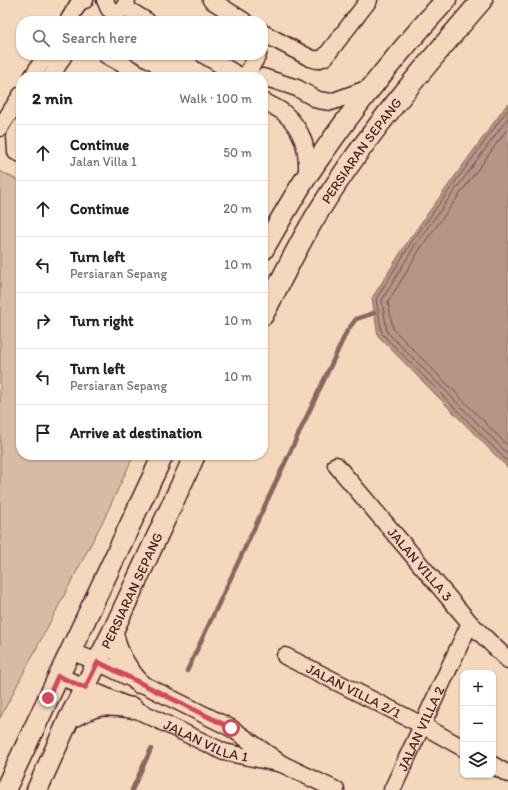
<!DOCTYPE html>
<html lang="en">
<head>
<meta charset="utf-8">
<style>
  :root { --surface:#fff; --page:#f2f2f2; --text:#202124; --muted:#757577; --line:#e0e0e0 }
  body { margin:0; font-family:Itim,sans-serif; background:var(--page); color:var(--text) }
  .controls { position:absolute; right:12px; bottom:12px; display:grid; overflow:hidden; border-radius:8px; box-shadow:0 1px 3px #0004 }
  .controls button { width:36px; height:36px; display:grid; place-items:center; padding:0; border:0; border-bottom:1px solid var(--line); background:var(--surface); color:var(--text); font:20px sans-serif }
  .stop { position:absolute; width:12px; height:12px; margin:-9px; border:3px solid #d1495b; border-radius:50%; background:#fff }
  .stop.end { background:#d1495b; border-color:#fff; box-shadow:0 1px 4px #0008 }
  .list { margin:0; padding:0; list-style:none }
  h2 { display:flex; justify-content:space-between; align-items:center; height:52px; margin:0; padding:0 16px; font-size:17px }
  h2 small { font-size:13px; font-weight:400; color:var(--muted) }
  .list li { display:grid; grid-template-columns:26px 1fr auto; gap:12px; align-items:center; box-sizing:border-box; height:56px; padding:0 16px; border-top:1px solid var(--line) }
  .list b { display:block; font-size:15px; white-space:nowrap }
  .list p { margin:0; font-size:13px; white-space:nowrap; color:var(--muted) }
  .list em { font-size:13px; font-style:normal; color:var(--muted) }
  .icon { flex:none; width:22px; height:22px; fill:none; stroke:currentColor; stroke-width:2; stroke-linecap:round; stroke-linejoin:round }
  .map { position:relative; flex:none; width:508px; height:790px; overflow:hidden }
  .search { position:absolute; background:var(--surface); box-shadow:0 1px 3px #0004; left:16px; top:16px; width:252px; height:44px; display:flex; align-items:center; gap:10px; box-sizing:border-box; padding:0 14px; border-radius:16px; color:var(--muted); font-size:15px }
  .panel { position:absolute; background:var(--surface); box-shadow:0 1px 3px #0004; left:16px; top:72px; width:252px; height:388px; border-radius:16px }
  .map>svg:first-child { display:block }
  .green { fill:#d9baa3; stroke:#926c67 }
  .water { fill:#b69486; stroke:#8b6562 }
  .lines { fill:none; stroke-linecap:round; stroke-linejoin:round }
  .shore { stroke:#754e4f; stroke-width:1 }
  .stream { stroke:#8b6562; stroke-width:4.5 }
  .minor-casing { stroke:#4a1f2b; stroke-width:19 }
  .tertiary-casing { stroke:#4a1f2b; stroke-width:23 }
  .minor { stroke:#f5d8bb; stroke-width:16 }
  .tertiary { stroke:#f5d8bb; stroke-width:20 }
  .route { stroke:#d1495b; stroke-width:5 }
  .labels { text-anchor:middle; stroke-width:3.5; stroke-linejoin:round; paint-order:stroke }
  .street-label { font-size:14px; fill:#4a1f2b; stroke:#f5d8bb }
</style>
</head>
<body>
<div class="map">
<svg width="508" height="790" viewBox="0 0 508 790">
  <rect width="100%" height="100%" fill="#f5d8bb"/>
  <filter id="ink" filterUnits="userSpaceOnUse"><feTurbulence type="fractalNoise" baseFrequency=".025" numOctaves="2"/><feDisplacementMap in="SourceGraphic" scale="8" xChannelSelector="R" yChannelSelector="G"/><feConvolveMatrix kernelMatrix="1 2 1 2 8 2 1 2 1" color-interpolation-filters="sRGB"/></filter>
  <g filter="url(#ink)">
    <!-- green -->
    <path class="green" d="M0,171L21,182V455H134L104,519L0,718Z"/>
    <!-- water -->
    <path class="water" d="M508,103V468L378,336L372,298L410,238Z"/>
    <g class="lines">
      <!-- shore -->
      <g class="shore">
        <path d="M508,109L413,240L376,299L382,334L508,462"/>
        <path d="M508,118L417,242L382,300L387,332L508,454"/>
        <path d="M508,128L422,246L388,302L393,329L508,446"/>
      </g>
      <!-- stream -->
      <g class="stream">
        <path d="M187,671L347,331L356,319L374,313"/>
        <path d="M132,790L151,749"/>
      </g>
      <!-- minor casing -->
      <g class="minor-casing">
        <g id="minor">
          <path d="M105,0L109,9C117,14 126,10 127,0"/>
          <path d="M211,0L244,21"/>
          <path d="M124,7L147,21"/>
          <path d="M68,21L80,1L85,0"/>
          <path d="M263,33L310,58L317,60L325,57L369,0"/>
          <path d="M106,55L145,77"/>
          <path d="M204,55L241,77"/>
          <path d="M32,77L46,55"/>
          <path d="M51,77L64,55"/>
          <path d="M245,77L258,55"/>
          <path d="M263,77L297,88L318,100L331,102L372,87"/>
          <path d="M263,101C270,105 278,108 284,113C305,131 308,152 307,177"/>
          <path d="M21,126L15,136L16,152L21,154"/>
          <path d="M0,128L21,95"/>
          <path id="s1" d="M336,465L470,623L508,660"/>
          <path id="s2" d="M285,656L422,725L463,748"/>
          <path id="s3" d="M59,676L133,708L224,752L282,764L231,728L98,662L70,651"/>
          <path d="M282,764L336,790"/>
          <path d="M493,765L508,774"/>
          <path id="s4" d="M392,790L470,623"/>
        </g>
      </g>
      <!-- tertiary casing -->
      <g class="tertiary-casing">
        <g id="tertiary">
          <path d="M263,250C281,219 299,186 320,157C358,102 401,49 446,0"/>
          <path id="s5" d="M263,315C279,285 294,253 311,224C359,143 421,71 482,0"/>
          <path d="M113,631C115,651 126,668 139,683"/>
          <path d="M69,719C96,704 103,703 133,708"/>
          <path d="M5,790L163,455"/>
          <path id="s6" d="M37,790L69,719L113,631L195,455"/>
        </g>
      </g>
      <!-- minor -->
      <use href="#minor" class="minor"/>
      <!-- tertiary -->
      <use href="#tertiary" class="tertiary"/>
    </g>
  </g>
  <g class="lines" filter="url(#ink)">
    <!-- route -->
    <path class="route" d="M48,698L58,676L85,688L98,662L231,728"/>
  </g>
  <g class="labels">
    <!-- street labels -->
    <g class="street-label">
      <text dy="5" stroke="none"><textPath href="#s5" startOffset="192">PERSIARAN SEPANG</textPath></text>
      <text dy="5" stroke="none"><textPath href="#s1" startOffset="130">JALAN VILLA 3</textPath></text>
      <text dy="5" stroke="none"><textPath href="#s6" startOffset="221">PERSIARAN SEPANG</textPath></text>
      <text dy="5" stroke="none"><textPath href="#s2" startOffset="77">JALAN VILLA 2/1</textPath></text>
      <text dy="5" stroke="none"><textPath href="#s4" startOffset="68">JALAN VILLA 2</textPath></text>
      <text dy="5" stroke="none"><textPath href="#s3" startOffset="161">JALAN VILLA 1</textPath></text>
    </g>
  </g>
</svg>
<div class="controls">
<button>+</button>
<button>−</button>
<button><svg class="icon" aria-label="layers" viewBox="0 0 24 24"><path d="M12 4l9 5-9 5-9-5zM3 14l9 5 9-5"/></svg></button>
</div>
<div class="stop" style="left:231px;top:728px"></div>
<div class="stop end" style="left:48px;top:698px"></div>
<div class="search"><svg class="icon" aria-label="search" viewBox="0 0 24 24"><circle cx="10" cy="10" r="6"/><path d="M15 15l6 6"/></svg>Search here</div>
<section class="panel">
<h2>2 min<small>Walk · 100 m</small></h2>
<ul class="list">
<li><svg class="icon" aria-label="ahead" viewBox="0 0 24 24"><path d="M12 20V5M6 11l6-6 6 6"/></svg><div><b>Continue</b><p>Jalan Villa 1</p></div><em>50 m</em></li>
<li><svg class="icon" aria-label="ahead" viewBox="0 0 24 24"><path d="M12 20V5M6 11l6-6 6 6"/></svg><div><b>Continue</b></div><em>20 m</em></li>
<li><svg class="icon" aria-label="left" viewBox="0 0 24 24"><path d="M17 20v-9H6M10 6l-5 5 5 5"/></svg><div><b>Turn left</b><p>Persiaran Sepang</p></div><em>10 m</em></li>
<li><svg class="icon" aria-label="right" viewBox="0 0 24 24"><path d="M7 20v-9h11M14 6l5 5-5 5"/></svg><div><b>Turn right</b></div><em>10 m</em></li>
<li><svg class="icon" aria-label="left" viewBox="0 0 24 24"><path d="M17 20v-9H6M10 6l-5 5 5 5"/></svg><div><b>Turn left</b><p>Persiaran Sepang</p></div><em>10 m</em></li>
<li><svg class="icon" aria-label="arrive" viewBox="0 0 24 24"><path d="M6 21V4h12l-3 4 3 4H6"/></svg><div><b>Arrive at destination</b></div></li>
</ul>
</section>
</div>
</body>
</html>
